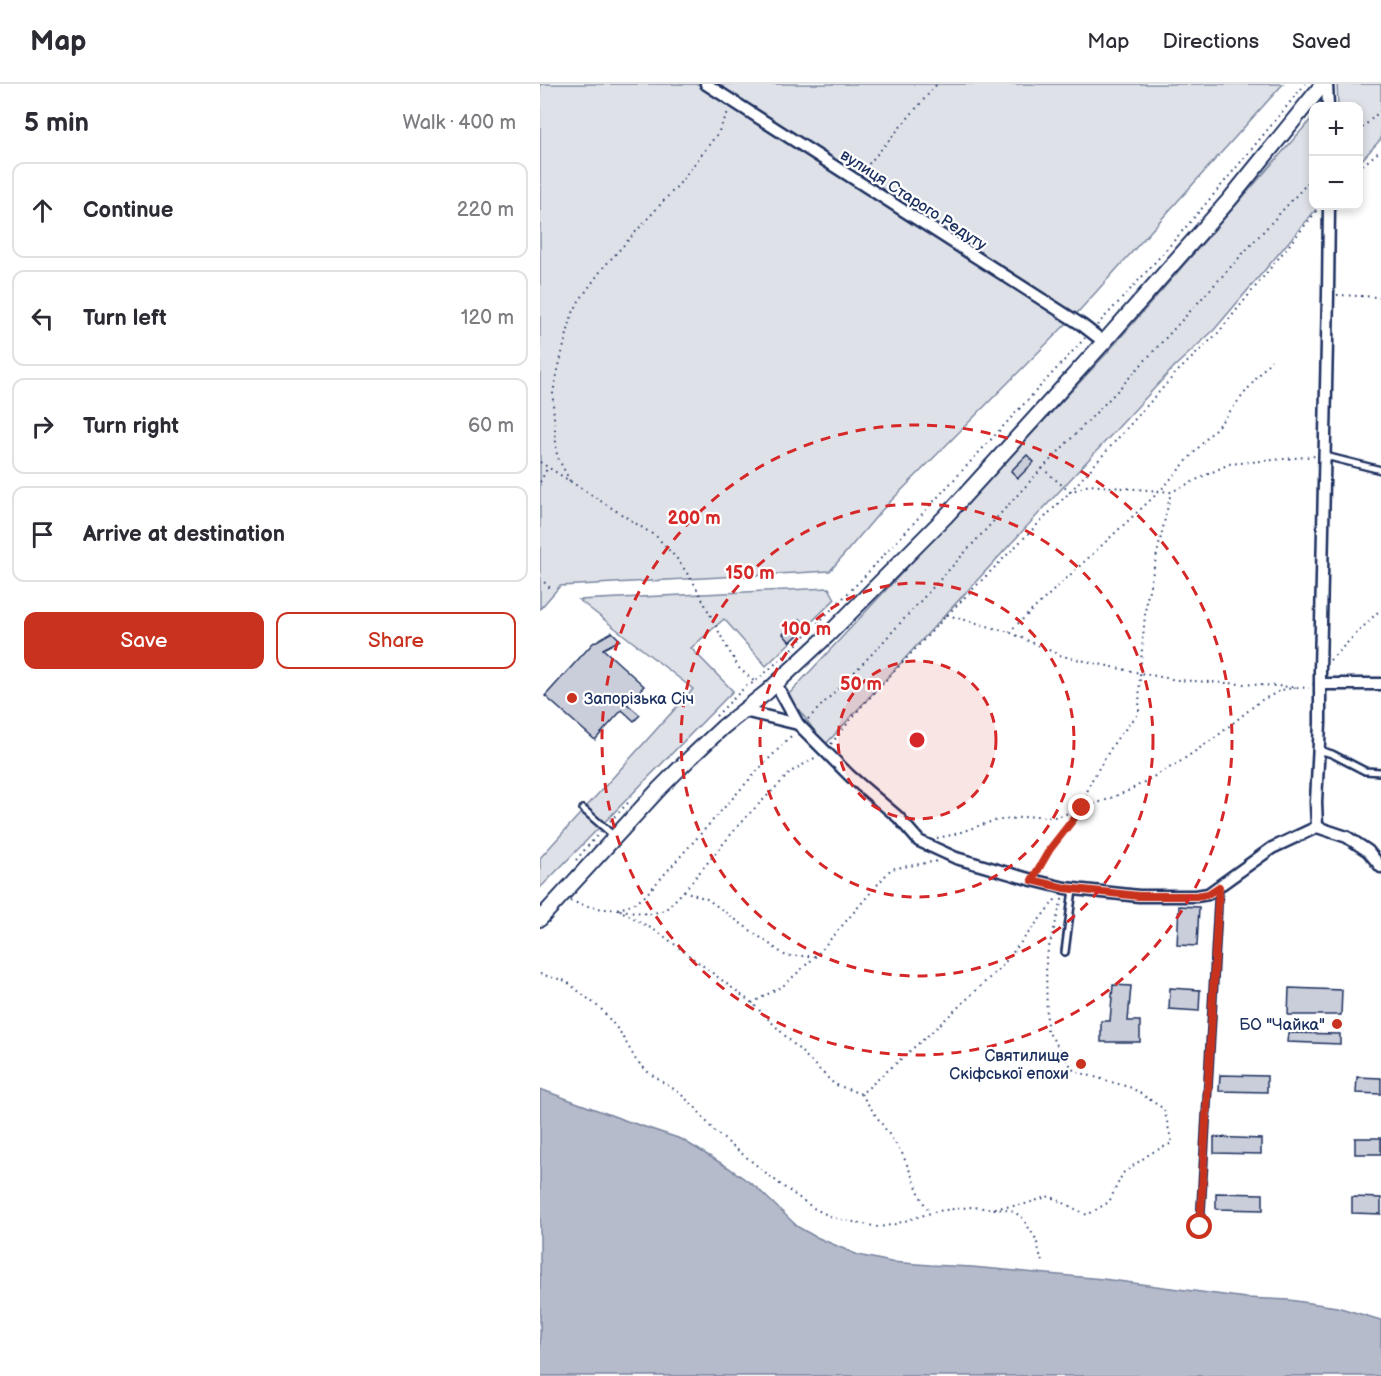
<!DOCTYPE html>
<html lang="en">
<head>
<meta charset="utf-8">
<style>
  :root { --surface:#fff; --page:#f7f7f7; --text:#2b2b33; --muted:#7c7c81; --line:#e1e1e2; --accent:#c8321e }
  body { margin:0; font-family:"Balsamiq Sans",sans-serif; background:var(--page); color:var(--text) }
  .controls { position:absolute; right:18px; top:18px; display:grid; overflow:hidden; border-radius:12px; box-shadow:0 3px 9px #0003 }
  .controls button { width:54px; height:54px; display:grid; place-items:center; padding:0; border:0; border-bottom:2px solid var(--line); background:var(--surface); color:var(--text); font:30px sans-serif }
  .stop { position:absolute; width:18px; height:18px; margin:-14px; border:4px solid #c8321e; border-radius:50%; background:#fff }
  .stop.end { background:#c8321e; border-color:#fff; box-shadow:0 2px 6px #0008 }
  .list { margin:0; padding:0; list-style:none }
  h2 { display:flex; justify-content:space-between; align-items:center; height:78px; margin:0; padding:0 24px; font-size:26px }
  h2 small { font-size:20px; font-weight:400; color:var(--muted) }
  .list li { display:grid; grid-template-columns:39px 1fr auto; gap:18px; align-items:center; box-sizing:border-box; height:96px; margin:0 12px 12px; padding:0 12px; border:2px solid var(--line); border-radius:12px }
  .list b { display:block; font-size:22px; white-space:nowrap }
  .list em { font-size:20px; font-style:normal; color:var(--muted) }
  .actions { display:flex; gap:12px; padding:18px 24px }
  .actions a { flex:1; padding:14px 0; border:2px solid var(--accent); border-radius:12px; text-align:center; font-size:21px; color:var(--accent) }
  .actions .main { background:var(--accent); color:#fff }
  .icon { flex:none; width:33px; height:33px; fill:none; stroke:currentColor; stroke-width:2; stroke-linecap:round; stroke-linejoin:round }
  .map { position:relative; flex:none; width:841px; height:1292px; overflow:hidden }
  header { display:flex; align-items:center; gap:36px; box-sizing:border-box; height:84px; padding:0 30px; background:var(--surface); border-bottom:2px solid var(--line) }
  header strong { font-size:28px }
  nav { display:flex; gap:33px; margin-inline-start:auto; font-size:21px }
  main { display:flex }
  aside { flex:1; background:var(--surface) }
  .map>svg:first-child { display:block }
  .green { fill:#dee1e7; stroke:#7c88a2; stroke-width:1.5 }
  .water { fill:#b5bbca; stroke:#77839f; stroke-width:1.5 }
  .building { fill:#caceda; stroke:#1b2f5e; stroke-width:1.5 }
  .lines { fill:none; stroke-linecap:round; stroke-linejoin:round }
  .service-casing { stroke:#1b2f5e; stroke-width:10 }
  .minor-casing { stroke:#1b2f5e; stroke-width:15 }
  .secondary-casing { stroke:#1b2f5e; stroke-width:18 }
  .path { stroke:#1b2f5e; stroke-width:2; stroke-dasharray:1.5 4.5; stroke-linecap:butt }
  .service { stroke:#fff; stroke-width:5 }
  .minor { stroke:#fff; stroke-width:10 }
  .secondary { stroke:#fff; stroke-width:14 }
  .route { stroke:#c8321e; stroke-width:8 }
  .ring { fill:none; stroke:#d62828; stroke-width:3; stroke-dasharray:10 8 }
  .poi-dot { fill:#c8321e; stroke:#fff; stroke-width:2 }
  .labels { text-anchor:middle; stroke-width:4.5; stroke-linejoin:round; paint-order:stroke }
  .street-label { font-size:16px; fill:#1b2f5e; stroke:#fff }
  .poi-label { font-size:16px; fill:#1b2f5e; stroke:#fff; text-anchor:end }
  .centre { fill:#d62828; stroke:#fff; stroke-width:3 }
  .ring-label { font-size:18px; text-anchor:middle; font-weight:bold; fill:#d62828; stroke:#fff; stroke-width:4.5; stroke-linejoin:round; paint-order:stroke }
</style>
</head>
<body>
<header>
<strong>Map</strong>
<nav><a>Map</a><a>Directions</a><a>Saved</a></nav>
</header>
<main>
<aside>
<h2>5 min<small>Walk · 400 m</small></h2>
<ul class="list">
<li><svg class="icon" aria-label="ahead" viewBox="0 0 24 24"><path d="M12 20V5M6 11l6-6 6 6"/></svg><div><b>Continue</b></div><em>220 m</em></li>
<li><svg class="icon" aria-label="left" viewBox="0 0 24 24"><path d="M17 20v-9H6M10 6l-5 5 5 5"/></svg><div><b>Turn left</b></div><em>120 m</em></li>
<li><svg class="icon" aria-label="right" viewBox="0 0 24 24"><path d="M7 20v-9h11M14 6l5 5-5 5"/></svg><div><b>Turn right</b></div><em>60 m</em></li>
<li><svg class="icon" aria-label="arrive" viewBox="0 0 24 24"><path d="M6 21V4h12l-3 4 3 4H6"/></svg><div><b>Arrive at destination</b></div></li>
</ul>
<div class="actions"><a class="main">Save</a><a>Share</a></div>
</aside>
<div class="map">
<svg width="841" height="1292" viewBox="0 0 841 1292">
  <rect width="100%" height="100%" fill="#fff"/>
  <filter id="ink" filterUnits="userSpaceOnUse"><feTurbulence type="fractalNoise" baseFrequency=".0167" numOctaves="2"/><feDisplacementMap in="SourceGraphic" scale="12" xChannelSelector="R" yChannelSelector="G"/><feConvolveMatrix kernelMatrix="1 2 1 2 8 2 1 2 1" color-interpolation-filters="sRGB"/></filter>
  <g filter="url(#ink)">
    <!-- green -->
    <g class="green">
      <path d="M0,0H743L539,227L342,426L290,487L20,502L0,525Z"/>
      <path d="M797,0H841V55L819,79L818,22H798Z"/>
      <path d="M773,33L774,122H779L674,246L635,282L285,661L248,611L567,269Z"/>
      <path d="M289,504L295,515L226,582L184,535L151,564L193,607L0,804V774L153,605L39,516Z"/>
    </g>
    <!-- water -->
    <path class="water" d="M0,1005L87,1037L141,1055L189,1084L216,1103L258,1143L274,1152L318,1171L351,1178L390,1181L432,1183L563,1195L706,1214L749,1216L797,1223L841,1236V1292H0Z"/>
    <!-- building -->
    <g class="building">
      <path d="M487,371L494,378L478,394L471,387Z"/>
      <path d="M260,535L267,543L250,558L243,550Z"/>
      <path d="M72,548L80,556L63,565L104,602L87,620L100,631L94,637L82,626L55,656L5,612L53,559Z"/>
      <path d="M639,822L659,823L657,862L637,861Z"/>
      <path d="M573,901L591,902L588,937H600V958H561V937H570Z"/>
      <path d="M630,904L660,906L659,927L629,925Z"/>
      <path d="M749,904L802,906L801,931H748Z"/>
      <path d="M748,949L800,950V960L747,958Z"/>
      <path d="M680,991L727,992V1008L679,1007Z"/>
      <path d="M817,993L841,994V1010L816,1009Z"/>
      <path d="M674,1053L721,1055V1070L674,1069Z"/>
      <rect x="815" y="1054" width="26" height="16"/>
      <path d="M676,1109L723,1110V1126L676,1125Z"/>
      <path d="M812,1113L841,1114V1130L812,1129Z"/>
    </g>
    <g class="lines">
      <!-- service casing -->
      <g class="service-casing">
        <g id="service">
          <path d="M785,372L841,386"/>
          <path d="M779,666L792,670L825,687L841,688"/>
          <path d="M43,725L74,752"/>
          <path d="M525,868L533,805"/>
          <path d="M660,1143L679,803"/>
        </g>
      </g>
      <!-- minor casing -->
      <g class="minor-casing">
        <g id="minor">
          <path d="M166,0L542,241L564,258"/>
          <path d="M787,0L788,22"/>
          <path d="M236,600L258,640L310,692L358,733L379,757L416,774L492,796L525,804L599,812H656L668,810L732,764L777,743L807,753L828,767L841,783"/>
          <path d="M780,600H841"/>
          <path d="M204,627L258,640"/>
          <path d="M777,743L776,718L780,639V586L788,210L789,122"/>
        </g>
      </g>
      <!-- secondary casing -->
      <g class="secondary-casing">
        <path id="secondary" d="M0,835L119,705L151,673L183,643L227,608L287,552L406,432L564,258L690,115L783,0"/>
      </g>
      <!-- path -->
      <g class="path">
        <path d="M818,48L841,26"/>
        <path d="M818,85L841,66"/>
        <path d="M321,89L397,0"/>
        <path d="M797,211L841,213"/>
        <path d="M557,241C630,165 698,82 765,0"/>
        <path d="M0,378L117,453L138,476L155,501L184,558L199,584L216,599"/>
        <path d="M502,384L530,408L549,401L631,408L689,380L776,372"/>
        <path d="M30,397L17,372L13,320V308L22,269L32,231L39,217L62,185L140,99L178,49L189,26"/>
        <path d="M0,398L8,383"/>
        <path d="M0,494L10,504"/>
        <path d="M407,531L469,548L522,572L600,589L637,596L769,604"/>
        <path d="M469,548L620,407L683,336L731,276"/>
        <path d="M790,576L841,525"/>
        <path d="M176,632L205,603L215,598L251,566L321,496L545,254"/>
        <path d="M268,635L331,571L494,393L578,306L774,92"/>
        <path d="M291,660L321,623L407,531L530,408L637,288L678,249L779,124"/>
        <path d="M70,737L91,716"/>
        <path d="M397,754L412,751L453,737L495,732L517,733L566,716L590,706L638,679L676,653L720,617L742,606L758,603"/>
        <path d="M36,776L60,748"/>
        <path d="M496,787L510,765L542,724L550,699L576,656L599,629L600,589L606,519L631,408"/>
        <path d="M144,807L203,736L252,687L278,672"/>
        <path d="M30,817C57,825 80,832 104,813L217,687L254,649"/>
        <path d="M78,825L121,850L212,919L294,1000L321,1010L395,945L462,882L518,812"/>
        <path d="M80,826L110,830L125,826L144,807L167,815L246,872H276L351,785L398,777"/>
        <path d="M0,890L26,897L61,925L80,948L96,976L109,989L137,1007L155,1023L174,1047L241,1101L275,1125L294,1134L338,1143L352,1141L397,1127L431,1123L469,1126L481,1132L496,1155L502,1178"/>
        <path d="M212,919L244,901L276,872"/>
        <path d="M321,1010L362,1069L383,1118L390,1128"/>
        <path d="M455,1124L482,1121L510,1112L547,1131L569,1118L583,1089L611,1069L632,1059L624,1025L592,1004L534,987L507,946L506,874L523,812"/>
      </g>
      <!-- service -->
      <use href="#service" class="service"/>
      <!-- minor -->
      <use href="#minor" class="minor"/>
      <!-- secondary -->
      <use href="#secondary" class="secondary"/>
    </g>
  </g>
  <g class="lines" filter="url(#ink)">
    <!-- route -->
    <path class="route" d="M542,724L510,765L492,796L525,804L599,812H656L668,810L679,803L660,1143"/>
  </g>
  <!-- distance rings -->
  <circle cx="377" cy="656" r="79" fill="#d62828" fill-opacity=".12"/>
  <g class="ring">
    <circle cx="377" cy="656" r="79"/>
    <circle cx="377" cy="656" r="157"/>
    <circle cx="377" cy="656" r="236"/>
    <circle cx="377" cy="656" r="315"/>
  </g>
  <!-- markers -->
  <g class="poi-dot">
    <circle cx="32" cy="614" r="6"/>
    <circle cx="797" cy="940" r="6"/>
    <circle cx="541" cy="980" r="6"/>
  </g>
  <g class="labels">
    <!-- street labels -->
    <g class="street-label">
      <text transform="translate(374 115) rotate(33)" y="6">вулиця Старого Редуту</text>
    </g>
    <!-- poi labels -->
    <g class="poi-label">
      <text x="44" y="620" text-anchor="start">Запорізька Січ</text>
      <text x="785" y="946">БО "Чайка"</text>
      <text x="529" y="977">Святилище<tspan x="529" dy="18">Скіфської епохи</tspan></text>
    </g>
  </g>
  <circle cx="377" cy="656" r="9" class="centre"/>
  <g class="ring-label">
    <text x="154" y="440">200 m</text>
    <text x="210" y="495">150 m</text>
    <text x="266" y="551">100 m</text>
    <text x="321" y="606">50 m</text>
  </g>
</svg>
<div class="controls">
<button>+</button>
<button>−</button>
</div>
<div class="stop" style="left:660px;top:1143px"></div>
<div class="stop end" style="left:542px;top:724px"></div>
</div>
</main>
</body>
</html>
